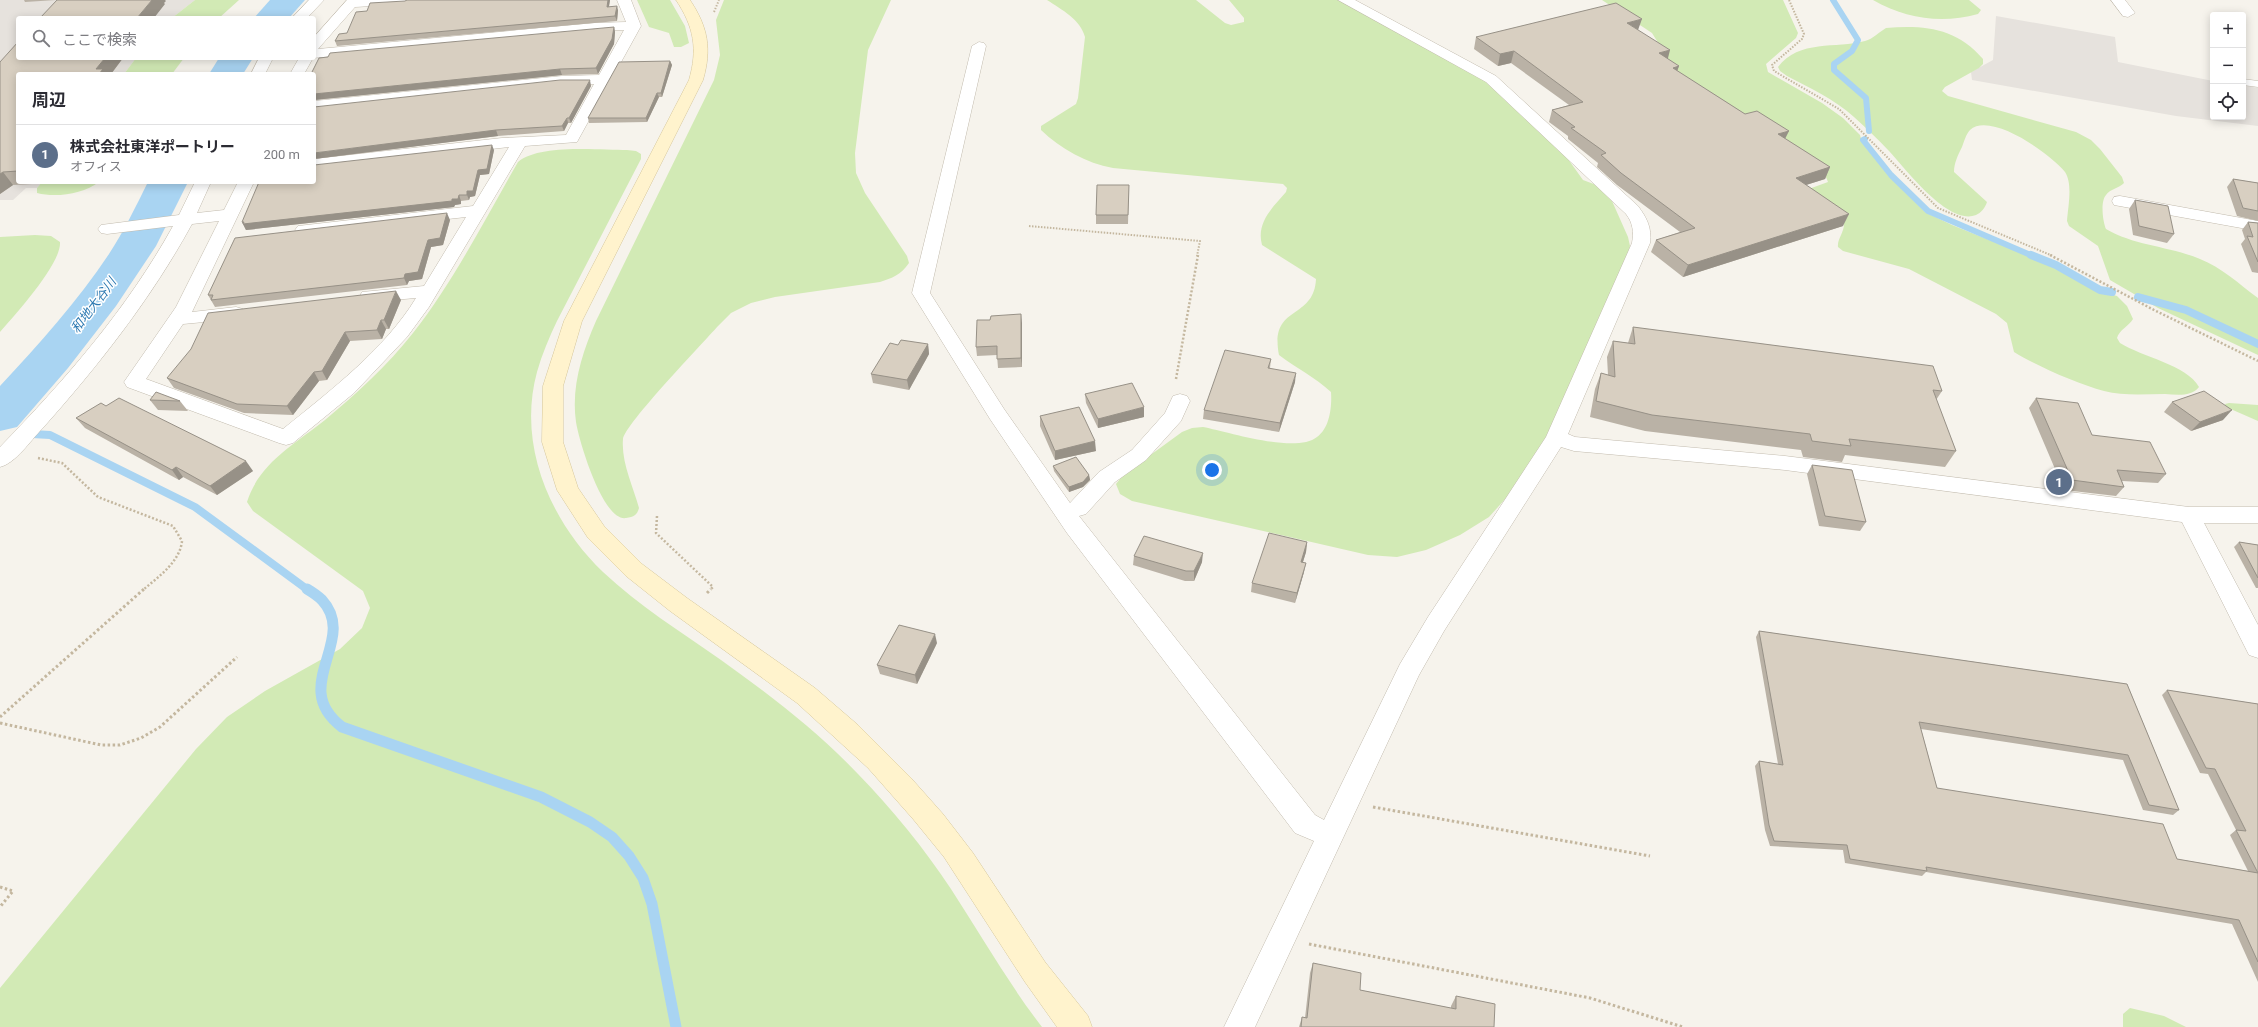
<!DOCTYPE html>
<html lang="ja">
<head>
<meta charset="utf-8">
<style>
  :root { --surface:#fff; --page:#f2f2f3; --text:#2b2b33; --muted:#7c7c81; --line:#e1e1e2; --accent:#fc3f1d }
  body { margin:0; font-family:Roboto,"Noto Sans JP",sans-serif; background:var(--page); color:var(--text) }
  .controls { position:absolute; right:12px; top:12px; display:grid; overflow:hidden; border-radius:4px; box-shadow:0 2px 10px #0003 }
  .controls button { width:36px; height:36px; display:grid; place-items:center; padding:0; border:0; border-bottom:1px solid var(--line); background:var(--surface); color:var(--text); font:20px sans-serif }
  .you { position:absolute; left:1212px; top:470px; width:14px; height:14px; margin:-10px; border:3px solid #fff; border-radius:50%; background:#1a73e8; box-shadow:0 0 0 6px #1a73e833 }
  .badge { display:grid; place-items:center; width:26px; height:26px; border-radius:50%; background:var(--accent); color:#fff; font-size:13px; font-weight:700 }
  .pin { position:absolute; translate:-50% -50%; border:2px solid #fff; box-shadow:0 1px 4px #0006 }
  .list { margin:0; padding:0; list-style:none }
  h2 { display:flex; justify-content:space-between; align-items:center; height:52px; margin:0; padding:0 16px; font-size:17px }
  h2 small { font-size:13px; font-weight:400; color:var(--muted) }
  .list li { display:grid; grid-template-columns:26px 1fr auto; gap:12px; align-items:center; box-sizing:border-box; height:60px; padding:0 16px; border-top:1px solid var(--line) }
  .list b { display:block; font-size:15px; white-space:nowrap }
  .list p { margin:0; font-size:13px; white-space:nowrap; color:var(--muted) }
  .list em { font-size:13px; font-style:normal; color:var(--muted) }
  .icon { flex:none; width:22px; height:22px; fill:none; stroke:currentColor; stroke-width:2; stroke-linecap:round; stroke-linejoin:round }
  .map { position:relative; flex:none; width:2258px; height:1027px; overflow:hidden }
  .search { position:absolute; background:var(--surface); box-shadow:0 2px 10px #0003; left:16px; top:16px; width:300px; height:44px; display:flex; align-items:center; gap:10px; box-sizing:border-box; padding:0 14px; border-radius:4px; color:var(--muted); font-size:15px }
  .panel { position:absolute; background:var(--surface); box-shadow:0 2px 10px #0003; left:16px; top:72px; width:300px; height:112px; border-radius:4px }
  .map>svg:first-child { display:block }
  .industrial { fill:#e6e2dd }
  .green { fill:#d2eab5 }
  .lines { fill:none; stroke-linecap:round; stroke-linejoin:round }
  .stream-far2 { stroke:#a9d4f2; stroke-width:6 }
  .stream-far1 { stroke:#a9d4f2; stroke-width:8 }
  .stream { stroke:#a9d4f2; stroke-width:11 }
  .river { fill:#a9d4f2; fill-rule:evenodd }
  .lane-casing { stroke:#c2bbae; stroke-width:1 }
  .street-casing { stroke:#c2bbae; stroke-width:1 }
  .secondary-casing { stroke:#d6c79b; stroke-width:1 }
  .path-far2 { stroke:#c4b79f; stroke-width:2; stroke-dasharray:1.5 1.5; stroke-linecap:butt }
  .path-far1 { stroke:#c4b79f; stroke-width:2.5; stroke-dasharray:2 2; stroke-linecap:butt }
  .path { stroke:#c4b79f; stroke-width:3; stroke-dasharray:2.5 2.5; stroke-linecap:butt }
  .lane { fill:#fff; fill-rule:evenodd }
  .street { fill:#fff; fill-rule:evenodd }
  .secondary { fill:#fff3cd; fill-rule:evenodd }
  .wall { fill:#bab2a6 }
  .shaded-wall { fill:#979187 }
  .building { fill:#d8cfc1; stroke:#979187 }
  .labels { text-anchor:middle; stroke-width:3; stroke-linejoin:round; paint-order:stroke }
  .water-label { font-size:13px; font-style:italic; fill:#2e7ab2; stroke:#fff }
</style>
</head>
<body>
<div class="map">
<svg width="2258" height="1027" viewBox="0 0 2258 1027">
  <rect width="100%" height="100%" fill="#f6f3ec"/>
  <!-- industrial -->
  <g class="industrial">
    <path d="M0,0H195L172,18H18V58H136L124,74H18V182H42L37,188H26L13,200H0Z"/>
    <path d="M1996,16L2115,37L2118,62L2213,81V117H2243V85L2258,88V126L2176,116L1972,80L1971,72L1993,60Z"/>
  </g>
  <!-- green -->
  <g class="green">
    <path d="M195,0H239L219,18H172Z"/>
    <path d="M637,0H670L685,26L689,43L681,47H674L669,33L649,27Z"/>
    <path d="M724,0H891L868,50L855,153L856,173L865,193L907,256L909,263C901,275 892,278 880,282L775,297L751,303L731,313L718,326C703,343 625,424 623,439C621,462 633,486 639,508C637,515 634,517 626,518C603,522 579,441 576,422C571,387 582,353 596,321L714,80L720,55L716,20Z"/>
    <path d="M1047,0H1196L1225,23L1231,25L1244,22V18L1229,0H1339L1479,75L1568,159L1583,180L1599,186L1612,201L1628,237L1630,246L1628,255L1548,435L1507,497L1489,517L1460,535L1426,550L1397,557L1368,555L1132,501L1120,494L1116,484L1123,475L1182,432L1192,428L1203,427C1229,432 1296,454 1317,437C1330,428 1332,406 1331,392C1315,377 1296,368 1279,355C1269,304 1314,321 1316,279L1262,245C1256,223 1272,208 1286,192L1287,188L1283,184L1113,168C1086,163 1061,149 1041,130V126L1076,104L1078,98L1085,37C1080,19 1062,10 1047,0Z"/>
    <path d="M1602,0H1783L1798,33L1796,38L1766,64L1768,72L1822,103L1843,118L1860,135L1862,142L1888,175L1925,212L1952,225L2054,266L2099,291L2117,296L2127,306L2133,319C2129,326 2119,330 2117,338L2120,343C2142,357 2187,365 2199,387C2191,397 2177,395 2165,394C2145,394 2123,396 2104,391C2078,384 2037,366 2014,352L2007,323L1996,314L1909,269L1843,251L1838,247C1837,239 1844,233 1844,224L1806,190L1828,182L1826,177L1794,149L1680,78L1652,33Z"/>
    <path d="M1873,0H1969L1981,10L1978,14C1942,24 1906,19 1873,0Z"/>
    <path d="M1886,28C1925,25 1956,28 1983,59V64L1979,68L1945,87L1942,91L1948,96L2076,132L2091,140L2100,149L2122,177L2124,183C2119,188 2110,189 2106,195C2100,202 2103,222 2106,229C2135,246 2169,246 2200,259C2221,267 2239,284 2258,298V355L2158,308L2110,280L2098,246L2069,226L2067,221C2068,207 2073,184 2065,172C2052,155 1991,111 1970,130C1966,134 1964,142 1962,147C1958,155 1954,163 1954,172L1987,202C1985,208 1981,213 1976,215C1948,226 1905,168 1889,151C1878,139 1866,128 1854,117C1834,99 1810,88 1787,76L1780,71L1778,67C1799,39 1836,49 1865,41C1873,39 1879,32 1886,28Z"/>
    <path d="M136,58H184L172,74H124Z"/>
    <path d="M627,150L636,151L641,154V159L557,321C549,338 542,354 537,372C517,445 550,521 603,572C638,605 681,632 721,660C770,695 817,731 858,774C892,809 924,848 951,889C981,935 1008,983 1042,1027H0V988L196,749L227,717L265,691L340,649L362,628L370,608L363,591L253,511L247,502C259,463 295,444 325,420C356,394 388,365 413,333C454,281 485,219 518,162C539,144 598,150 627,150Z"/>
    <path d="M42,182H99C83,194 56,198 37,193V188Z"/>
    <path d="M35,235L51,236L60,242C62,263 15,315 0,332V237Z"/>
    <path d="M2229,403L2258,405V421L2226,407L2225,404Z"/>
    <path d="M2130,1008L2164,1016L2186,1027H2123V1014Z"/>
  </g>
  <g class="lines">
    <!-- stream-far2 -->
    <g class="stream-far2">
      <path d="M1833,0L1858,40L1852,51L1834,64V70L1866,98L1869,131"/>
      <path d="M1865,139L1863,140L1891,175L1928,211L2033,256"/>
    </g>
    <!-- stream-far1 -->
    <g class="stream-far1">
      <path d="M2031,255L2056,265L2100,290L2112,292"/>
      <path d="M2138,297L2186,310L2258,344"/>
      <path d="M32,434L50,435L195,507L308,590"/>
    </g>
    <!-- stream -->
    <path class="stream" d="M307,589C312,592 318,596 322,600C359,640 288,686 342,727L541,797L590,822L612,837L629,856L643,878L652,904L676,1027"/>
    <!-- river -->
    <g class="river">
      <path d="M270,0H305L289,18H254Z"/>
      <path d="M219,58H253L243,74H209Z"/>
      <path d="M148,182H188L156,246L116,306L68,368L17,427L0,431V386C39,344 77,302 109,254C124,231 136,206 148,182Z"/>
    </g>
    <!-- lane casing -->
    <g class="lane-casing">
      <path id="lane" d="M2243,79L2258,81V87L2243,85Z"/>
    </g>
    <!-- street casing -->
    <g class="street-casing">
      <g id="street">
        <path d="M309,0H324L307,18H292Z"/>
        <path d="M347,0H414L407,4L355,7L318,49L594,23L626,22L617,0H631L641,26L577,142L525,146L429,307L407,337L354,393L293,443L286,445L279,443L127,387L124,382L176,307L219,221L192,224C151,299 99,365 42,429C30,441 16,463 0,467V447C66,379 127,309 173,226L107,234L101,233L98,229L101,225L179,215L195,182H211L197,213L224,210L238,182H254L192,312L236,307L243,309L245,313L243,317L236,319L183,324L146,379L283,429C330,391 385,349 416,298L369,302L362,300L360,296L362,292L424,286L466,217L304,235L298,234L295,230L298,226L473,206L509,147L314,169V159L502,138L566,135L594,84H562L314,111V101L562,76L599,75L624,30L594,31L313,58L304,74H290L299,58H314V37Z"/>
        <path d="M1338,0H1355L1496,76L1638,206C1647,218 1652,228 1650,243L1568,434L1575,437L1785,456L2189,507H2258V523H2204L2258,625V658L2249,655L2182,522L1785,470L1574,451L1561,447L1444,631L1419,675L1255,1027H1224L1314,841L1295,833L1067,533L990,419L912,293L972,46L979,42L984,43L986,46L930,293L1004,409L1070,503L1099,472L1132,450L1165,413L1173,396L1180,394L1187,396L1190,401L1181,421L1146,460L1115,482L1086,514L1079,516L1315,815L1324,820L1400,664L1428,617L1546,437L1632,243C1634,232 1633,223 1626,214L1486,82Z"/>
        <path d="M2111,0H2125L2135,13L2128,17L2123,16Z"/>
        <path d="M259,58H273L265,74H251Z"/>
        <path d="M2120,196L2258,221V231L2114,205L2112,201L2114,197Z"/>
      </g>
    </g>
    <!-- secondary casing -->
    <g class="secondary-casing">
      <path id="secondary" d="M676,0H690C708,27 712,49 703,80L582,321L563,386V442L578,488L604,526L642,564L687,598L815,688L858,725L911,778L943,814L973,853L1045,962L1088,1016L1092,1027H1057L1025,982L944,857L913,819L868,768L797,703L670,611L626,576L588,538L557,490L542,442L543,386L564,321L689,80C698,49 694,27 676,0Z"/>
    </g>
    <!-- path-far2 -->
    <g class="path-far2">
      <path d="M1789,0L1804,34L1802,39L1772,65L1774,71L1839,109L1938,208L2053,256"/>
      <path d="M714,12L719,0"/>
      <path d="M1029,226L1200,241L1197,256"/>
    </g>
    <!-- path-far1 -->
    <g class="path-far1">
      <path d="M2050,255L2154,310L2258,361"/>
      <path d="M1176,379L1198,255"/>
      <path d="M38,458L62,463L98,497L173,526L182,541C180,562 158,577 143,590"/>
      <path d="M657,516L656,533L713,587L710,590"/>
    </g>
    <!-- path -->
    <g class="path">
      <path d="M707,593L711,589"/>
      <path d="M0,717L144,589"/>
      <path d="M0,723L101,745H120L141,738L160,727L237,657"/>
      <path d="M1373,807L1650,856"/>
      <path d="M0,887L13,891L0,907"/>
      <path d="M1309,944L1590,998L1683,1027"/>
    </g>
    <!-- lane -->
    <use href="#lane" class="lane"/>
    <!-- street -->
    <use href="#street" class="street"/>
    <!-- secondary -->
    <use href="#secondary" class="secondary"/>
  </g>
  <!-- wall -->
  <g class="wall">
    <path d="M24,0H56L25,2Z"/>
    <path d="M407,0H610L609,7L618,10L617,21L337,46L335,41L347,33L367,11L405,1Z"/>
    <path d="M614,27L615,32L614,44L598,74L562,75L314,100V74Z"/>
    <path d="M1638,30L1668,59L1679,66L1677,71L1745,114L1830,167L1825,179L1806,185L1843,226L1683,277L1651,252L1656,240L1680,232L1617,185L1597,167L1598,163L1568,139V136L1549,122L1552,110L1569,105L1511,63L1498,66L1474,49L1476,37Z"/>
    <path d="M18,58H123L111,74H18V182H33L32,184L13,185L0,194V62Z"/>
    <path d="M670,61L672,65L662,97H659L647,122L589,123L588,118Z"/>
    <path d="M591,86L571,123H568L564,131L498,136L314,159Z"/>
    <path d="M494,150L489,174L480,175L475,196L470,197L469,200L461,201V204L455,205L454,207L246,230L242,222Z"/>
    <path d="M2233,179L2258,183V221L2237,216L2227,187Z"/>
    <path d="M1129,185L1128,224H1096V215Z"/>
    <path d="M2135,200L2174,234L2167,243L2133,235L2129,209Z"/>
    <path d="M450,220L443,245L431,247L422,279L409,281L407,285L215,307L208,295Z"/>
    <path d="M2248,222L2258,223V273L2252,272L2241,244L2245,239L2242,230Z"/>
    <path d="M401,300L389,329H386L382,339L350,341L327,380L319,381L293,415L244,413L174,388L167,378Z"/>
    <path d="M1022,323V367L998,368L997,355L977,356L976,347Z"/>
    <path d="M1633,327L1942,391L1936,400L1956,451L1945,467L1845,455L1842,462L1803,457L1801,450L1645,431L1590,417L1595,389L1601,373L1608,375L1607,357L1613,341L1628,343Z"/>
    <path d="M928,344L929,354L909,390L873,383L871,374Z"/>
    <path d="M1271,359L1270,368L1295,382L1279,432L1203,419L1204,410Z"/>
    <path d="M1085,394L1144,417L1098,428L1086,403Z"/>
    <path d="M2036,398L2092,435L2166,474L2158,483L2122,481L2124,487L2116,496L2064,490L2029,408Z"/>
    <path d="M150,400L180,401L188,411L158,410Z"/>
    <path d="M2172,402L2223,420L2191,431L2164,412Z"/>
    <path d="M1040,416L1096,451L1055,460L1040,426Z"/>
    <path d="M76,418L253,471L217,495L183,477L179,480L85,428Z"/>
    <path d="M1812,465L1866,522L1860,531L1819,526L1807,474Z"/>
    <path d="M1053,466L1089,475L1090,480L1083,487L1069,492L1054,471Z"/>
    <path d="M1307,542L1306,552L1303,562L1304,572L1295,603L1251,592L1252,583Z"/>
    <path d="M2239,542L2258,545V588H2256L2234,547Z"/>
    <path d="M1134,556L1202,562L1194,581H1185L1133,565Z"/>
    <path d="M1759,631L2127,684L2179,810L2173,815L2143,810L2123,760L1921,729L1937,788L2177,859L2248,871L2230,835L2236,830L2208,774L2200,773L2162,695L2167,690L2258,704V982L2232,924L1926,872L1922,876L1845,863L1843,850L1770,846L1765,830L1755,766L1759,761L1778,764L1756,637Z"/>
    <path d="M937,643L917,684L880,674L877,665Z"/>
    <path d="M1313,963L1360,990L1451,1008V1006L1456,996L1494,1027H1299L1302,1017L1305,1018L1310,973Z"/>
  </g>
  <!-- shaded-wall -->
  <g class="shaded-wall">
    <path d="M152,0H165L166,1L164,3L165,4L154,18H137Z"/>
    <path d="M608,0H610L608,11L607,7Z"/>
    <path d="M617,6L618,10L617,21L615,16Z"/>
    <path d="M1642,19L1638,30L1627,23Z"/>
    <path d="M614,27L615,32L614,44L598,74L596,68Z"/>
    <path d="M1670,50L1667,62L1659,53Z"/>
    <path d="M1514,51L1511,63L1498,66L1500,54Z"/>
    <path d="M105,58H123L111,74H99L96,69Z"/>
    <path d="M670,61L672,65L662,97L661,93Z"/>
    <path d="M1679,66L1675,77L1673,68Z"/>
    <path d="M560,69L562,75L314,100V94Z"/>
    <path d="M590,80L591,86L571,123L569,118Z"/>
    <path d="M657,93L659,97L647,122L646,118Z"/>
    <path d="M567,118L568,123L564,131L562,126Z"/>
    <path d="M496,130L498,136L314,159V153Z"/>
    <path d="M1789,131L1783,143L1778,134Z"/>
    <path d="M492,145L494,150L489,174L480,175L475,196L470,197L469,200L467,195V191L478,170Z"/>
    <path d="M1830,167L1825,179L1790,190L1796,178Z"/>
    <path d="M3,172L13,185L0,194V174Z"/>
    <path d="M459,195L461,201V204L455,205L454,207L246,230L242,222L452,199Z"/>
    <path d="M447,213L450,220L443,245L431,247L422,279L409,281L407,285L404,278L405,274L428,240Z"/>
    <path d="M1849,214L1843,226L1683,277L1688,265Z"/>
    <path d="M396,291L401,300L389,329L384,320Z"/>
    <path d="M1021,314L1022,323V367L1021,358Z"/>
    <path d="M381,320L386,329L382,339L377,330Z"/>
    <path d="M345,332L350,341L327,380L322,371Z"/>
    <path d="M928,344L929,354L909,390L907,380Z"/>
    <path d="M314,372L319,381L293,415L287,406Z"/>
    <path d="M1296,373L1295,382L1279,432L1280,423Z"/>
    <path d="M1144,407V417L1098,428V419Z"/>
    <path d="M2232,410L2223,420L2191,431L2200,422Z"/>
    <path d="M1095,441L1096,451L1055,460V451Z"/>
    <path d="M246,461L253,471L217,495L210,486Z"/>
    <path d="M176,467L183,477L179,480L172,470Z"/>
    <path d="M1089,475L1090,480L1083,487L1069,492V487Z"/>
    <path d="M1307,542L1306,552L1300,571L1301,562Z"/>
    <path d="M1203,553L1202,562L1194,581V571Z"/>
    <path d="M1306,563L1304,572L1295,603L1297,593Z"/>
    <path d="M935,634L937,643L917,684L915,675Z"/>
  </g>
  <!-- building -->
  <g class="building">
    <path d="M57,0H152L137,18H40Z"/>
    <path d="M407,0H608L607,7L617,6L615,16L335,41L339,34L347,33L356,12L367,11L370,3L405,1Z"/>
    <path d="M1616,3L1642,19L1627,23L1670,50L1659,53L1679,66L1673,68L1745,114L1757,111L1789,131L1778,134L1830,167L1796,178L1849,214L1688,265L1656,240L1695,228L1621,173L1601,155L1606,153L1571,128L1575,127L1552,110L1583,102L1514,51L1500,54L1476,37Z"/>
    <path d="M614,27L612,39L596,68L560,69L314,94V74H311L319,58L328,57L330,53Z"/>
    <path d="M18,42V58H105L96,69H103L99,74H18V171L3,172L0,174V62Z"/>
    <path d="M670,61L661,93H657L646,118H588L619,62Z"/>
    <path d="M560,80H590L569,118H567L562,126L496,130L314,153V107Z"/>
    <path d="M492,145L487,169L478,170L473,191H467V195H459L458,199H452V201L243,224L244,222H242L259,182H314V165Z"/>
    <path d="M2233,179L2258,183V211L2243,208Z"/>
    <path d="M1097,185H1129L1128,215H1096Z"/>
    <path d="M2135,200L2168,206L2174,234L2139,226Z"/>
    <path d="M447,213L440,238L428,240L418,272L405,274L404,278L211,300L213,295H208L235,238Z"/>
    <path d="M2248,222L2258,223V262L2247,236L2253,237Z"/>
    <path d="M396,291L384,320H381L377,330L345,332L322,371L314,372L287,406L237,404L167,378L191,349L208,313Z"/>
    <path d="M1021,314V358L997,359V346L976,347L977,320H990L991,316Z"/>
    <path d="M1633,327L1933,366L1942,391L1933,390L1956,451L1849,439L1851,446L1812,441L1810,434L1652,415L1596,401L1601,373L1615,377L1613,341L1635,344Z"/>
    <path d="M901,340L928,344L907,380L871,374L890,343L898,345Z"/>
    <path d="M1225,350L1271,359L1268,368L1296,373L1280,423L1204,410Z"/>
    <path d="M1132,383L1144,407L1098,419L1085,394Z"/>
    <path d="M2204,391L2232,410L2200,422L2172,402Z"/>
    <path d="M156,392L180,401L150,400Z"/>
    <path d="M119,398L246,461L210,486L176,467L172,470L76,418L101,403L106,406Z"/>
    <path d="M2036,398L2078,403L2092,435L2150,442L2166,474L2117,470L2124,487L2072,480Z"/>
    <path d="M1079,407L1095,441L1055,451L1040,416Z"/>
    <path d="M1076,457L1089,475L1083,482L1069,487L1053,466Z"/>
    <path d="M1812,465L1852,470L1866,522L1825,516Z"/>
    <path d="M1269,533L1307,542L1301,562L1306,563L1297,593L1252,583Z"/>
    <path d="M1144,536L1203,553L1194,571H1186L1134,556Z"/>
    <path d="M2239,542L2258,545V578Z"/>
    <path d="M899,625L935,634L915,675L877,665Z"/>
    <path d="M1759,631L2127,684L2179,810L2149,805L2128,755L1919,722L1937,788L2163,824L2177,859L2258,873L2236,830L2246,831L2215,769L2206,768L2167,690L2258,704V962L2239,920L1926,867L1927,871L1850,859L1847,845L1774,841L1769,825L1759,761L1783,765Z"/>
    <path d="M1313,963L1361,973L1360,990L1456,1009V996L1495,1004L1494,1027H1301L1302,1017L1307,1018Z"/>
  </g>
  <g class="labels">
    <!-- water labels -->
    <g class="water-label">
      <text transform="translate(93 305) rotate(-53)" y="5">和地大谷川</text>
    </g>
  </g>
</svg>
<div class="controls">
<button>+</button>
<button>−</button>
<button><svg class="icon" aria-label="locate" viewBox="0 0 24 24"><circle cx="12" cy="12" r="6"/><path d="M12 2v4M12 18v4M2 12h4M18 12h4"/></svg></button>
</div>
<div class="you"></div>
<div class="pin badge" style="left:2059px;top:482px;background:#5c6f8a">1</div>
<div class="search"><svg class="icon" aria-label="search" viewBox="0 0 24 24"><circle cx="10" cy="10" r="6"/><path d="M15 15l6 6"/></svg>ここで検索</div>
<section class="panel">
<h2>周辺<small></small></h2>
<ul class="list">
<li><span class="badge" style="background:#5c6f8a">1</span><div><b>株式会社東洋ポートリー</b><p>オフィス</p></div><em>200 m</em></li>
</ul>
</section>
</div>
</body>
</html>
